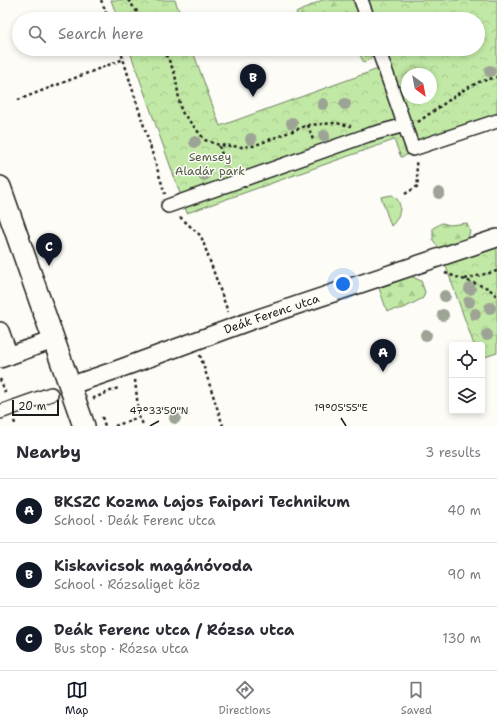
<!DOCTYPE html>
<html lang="en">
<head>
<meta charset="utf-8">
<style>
  :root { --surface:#fff; --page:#f2f2f3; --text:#2b2b33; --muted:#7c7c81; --line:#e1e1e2; --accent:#111827 }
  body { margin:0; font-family:"Shantell Sans",sans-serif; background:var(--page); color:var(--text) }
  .controls { position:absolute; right:12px; bottom:12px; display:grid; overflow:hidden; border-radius:4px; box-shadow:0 2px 6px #0003 }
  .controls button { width:36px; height:36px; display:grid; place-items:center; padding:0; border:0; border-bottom:1px solid var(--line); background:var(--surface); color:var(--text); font:20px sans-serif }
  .compass { position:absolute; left:401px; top:68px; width:36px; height:36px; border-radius:50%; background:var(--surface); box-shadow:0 2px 6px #0003; rotate:148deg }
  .scale { position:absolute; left:12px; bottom:10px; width:47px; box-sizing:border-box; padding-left:4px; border:2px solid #1c1c1c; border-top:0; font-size:11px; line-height:14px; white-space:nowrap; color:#1c1c1c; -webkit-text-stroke:3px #fdfcf7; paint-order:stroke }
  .you { position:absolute; left:343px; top:284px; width:14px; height:14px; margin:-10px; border:3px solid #fff; border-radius:50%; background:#1a73e8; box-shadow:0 0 0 6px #1a73e833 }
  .badge { display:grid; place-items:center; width:26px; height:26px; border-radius:50%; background:var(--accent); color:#fff; font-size:13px; font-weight:700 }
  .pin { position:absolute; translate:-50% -33px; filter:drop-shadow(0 1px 2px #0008) }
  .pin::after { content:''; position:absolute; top:21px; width:14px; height:12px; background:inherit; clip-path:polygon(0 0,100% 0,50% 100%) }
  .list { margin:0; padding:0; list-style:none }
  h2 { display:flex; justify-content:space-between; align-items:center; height:52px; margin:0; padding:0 16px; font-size:17px }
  h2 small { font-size:13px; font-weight:400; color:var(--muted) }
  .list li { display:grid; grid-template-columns:26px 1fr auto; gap:12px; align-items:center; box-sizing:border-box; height:64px; padding:0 16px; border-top:1px solid var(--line) }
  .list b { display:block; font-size:15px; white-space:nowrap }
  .list p { margin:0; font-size:13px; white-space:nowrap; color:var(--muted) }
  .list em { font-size:13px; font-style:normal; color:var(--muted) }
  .icon { flex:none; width:22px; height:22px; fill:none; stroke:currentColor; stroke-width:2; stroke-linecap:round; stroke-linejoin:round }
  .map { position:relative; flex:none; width:497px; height:426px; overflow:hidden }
  .search { position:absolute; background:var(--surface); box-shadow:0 2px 6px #0003; left:12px; right:12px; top:12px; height:44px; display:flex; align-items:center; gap:10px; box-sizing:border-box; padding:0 14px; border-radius:22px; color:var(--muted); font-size:15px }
  .sheet { height:244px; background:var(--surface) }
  nav { display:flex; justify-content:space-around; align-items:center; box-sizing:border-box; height:56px; border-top:1px solid var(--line); background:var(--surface); font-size:11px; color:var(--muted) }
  nav a { display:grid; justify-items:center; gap:2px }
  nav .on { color:var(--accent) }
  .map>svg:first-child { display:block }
  .grass { fill:url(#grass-tufts); stroke:#6e8260 }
  .forest { fill:url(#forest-firs); stroke:#6e8260 }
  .park { fill:url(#park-crowns); stroke:#6e8260; fill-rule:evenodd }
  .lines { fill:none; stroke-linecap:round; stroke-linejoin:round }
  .pedestrian-casing { stroke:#1c1c1c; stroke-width:16 }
  .minor-casing { stroke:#1c1c1c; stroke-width:20 }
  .tertiary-casing { stroke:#1c1c1c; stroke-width:24 }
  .path { stroke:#1c1c1c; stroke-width:2.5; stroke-dasharray:3 3; stroke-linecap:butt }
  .pedestrian { stroke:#fdfcf7; stroke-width:13 }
  .minor { stroke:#fdfcf7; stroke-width:17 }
  .tertiary { stroke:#fdfcf7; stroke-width:21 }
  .tree { fill:#9da395 }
  .ticks { fill:none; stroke:#1c1c1c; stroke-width:1.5 }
  .labels { text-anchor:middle; stroke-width:3; stroke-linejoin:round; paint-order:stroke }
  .park-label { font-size:12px; fill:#4e5a45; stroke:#fdfcf7 }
  .street-label { font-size:12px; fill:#1c1c1c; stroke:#fdfcf7 }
  .ticks-label { font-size:10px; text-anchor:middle; fill:#1c1c1c; stroke:#fdfcf7; stroke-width:3; stroke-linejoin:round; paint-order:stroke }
</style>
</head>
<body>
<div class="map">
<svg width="497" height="426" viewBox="0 0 497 426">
  <defs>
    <pattern id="grass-tufts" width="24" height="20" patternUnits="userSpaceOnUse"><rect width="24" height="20" fill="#c1e9a5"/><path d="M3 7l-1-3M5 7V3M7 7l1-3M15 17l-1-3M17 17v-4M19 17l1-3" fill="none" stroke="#a5c78d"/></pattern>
    <pattern id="forest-firs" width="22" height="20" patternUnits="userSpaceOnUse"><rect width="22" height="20" fill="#c1e9a5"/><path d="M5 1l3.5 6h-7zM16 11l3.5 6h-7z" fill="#a5c78d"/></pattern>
    <pattern id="park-crowns" width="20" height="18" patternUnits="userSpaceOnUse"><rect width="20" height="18" fill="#c1e9a5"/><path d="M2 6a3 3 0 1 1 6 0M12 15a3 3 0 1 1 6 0" fill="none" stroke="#a5c78d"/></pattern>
  </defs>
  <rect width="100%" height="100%" fill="#fdfcf7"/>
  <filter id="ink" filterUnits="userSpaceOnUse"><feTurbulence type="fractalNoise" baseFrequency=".025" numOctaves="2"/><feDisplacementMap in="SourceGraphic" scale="8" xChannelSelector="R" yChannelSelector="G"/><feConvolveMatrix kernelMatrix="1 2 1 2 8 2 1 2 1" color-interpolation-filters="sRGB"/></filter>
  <g filter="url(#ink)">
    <!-- grass -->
    <path class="grass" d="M392,195C405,202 400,218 391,226L381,197Z"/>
    <!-- forest -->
    <g class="forest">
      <path d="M322,0H391L395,19H299L296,13Z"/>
      <path d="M357,49H383L364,63Z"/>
      <path d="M442,223L450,225L467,223L470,231L468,238L439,248L433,240V228Z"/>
      <path d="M411,276L421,281L425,292L423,298L404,308L387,311L379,288Z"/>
    </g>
    <!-- park -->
    <g class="park">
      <path d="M111,0H175L182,19H118Z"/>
      <path d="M354,0H497V123L401,157L394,140L187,213L129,49H192L220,126L378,69L371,49H478V19H361ZM407,74H431V98H407Z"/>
      <path d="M497,246V353L482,358V345H474L445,264Z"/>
    </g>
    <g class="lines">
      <!-- pedestrian casing -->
      <g class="pedestrian-casing">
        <g id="pedestrian">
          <path d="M361,0L368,19"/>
          <path d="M378,49L413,149L497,121"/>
          <path d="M168,206L368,135L405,125"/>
          <path d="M0,412L51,394"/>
        </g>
      </g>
      <!-- minor casing -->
      <g class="minor-casing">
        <g id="minor">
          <path d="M0,331L9,356"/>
          <path d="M0,359L53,340"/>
          <path id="s1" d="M69,386L116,370L250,321L497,238"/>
        </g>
      </g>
      <!-- tertiary casing -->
      <g class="tertiary-casing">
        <path id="tertiary" d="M0,187L84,426"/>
      </g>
      <!-- path -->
      <g class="path">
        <path d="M101,0L109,19"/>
        <path d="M128,0L143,19"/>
        <path d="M120,49L165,194"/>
        <path d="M164,49L175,74L181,111L205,140L219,145L241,147L253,146L308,125L336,123L351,126"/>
        <path d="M18,100L124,59"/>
        <path d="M418,122L462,91L479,82L497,77"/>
        <path d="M308,125L313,140"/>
        <path d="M219,146L228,171"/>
        <path d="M405,194L418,186L416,161"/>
        <path d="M180,217L201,236L228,312"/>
        <path d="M445,273L488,288L497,296"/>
        <path d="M465,279L497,271"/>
        <path d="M200,355L223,426"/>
        <path d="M0,379L6,395"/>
        <path d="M135,380L139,417L144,426"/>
        <path d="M95,399L94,398L118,388"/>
        <path d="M102,417L105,426"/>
        <path d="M14,421L16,426"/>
        <path d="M115,426L139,417"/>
      </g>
      <!-- pedestrian -->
      <use href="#pedestrian" class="pedestrian"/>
      <!-- minor -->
      <use href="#minor" class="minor"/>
      <!-- tertiary -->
      <use href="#tertiary" class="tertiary"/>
    </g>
    <!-- trees -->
    <g class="tree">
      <circle cx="490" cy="71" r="6"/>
      <circle cx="260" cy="78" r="6"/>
      <circle cx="323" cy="104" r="6"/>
      <circle cx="345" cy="104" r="6"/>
      <circle cx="292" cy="123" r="6"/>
      <circle cx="324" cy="136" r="6"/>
      <circle cx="251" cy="139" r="6"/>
      <circle cx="195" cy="142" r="6"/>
      <circle cx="204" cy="175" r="6"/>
      <circle cx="439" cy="193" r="6"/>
      <circle cx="470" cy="289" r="6"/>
      <circle cx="445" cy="296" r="6"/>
      <circle cx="469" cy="302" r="6"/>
      <circle cx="490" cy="308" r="6"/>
      <circle cx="475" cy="314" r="6"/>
      <circle cx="443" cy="315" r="6"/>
      <circle cx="426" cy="335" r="6"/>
      <circle cx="487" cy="335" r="6"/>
      <circle cx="175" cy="418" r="6"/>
    </g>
  </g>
  <!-- ticks -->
  <path class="ticks" d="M341,418L346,426M150,426L159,421"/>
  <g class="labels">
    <!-- park labels -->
    <g class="park-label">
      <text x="210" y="161">Semsey<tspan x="210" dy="14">Aladár park</tspan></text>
    </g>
    <!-- street labels -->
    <g class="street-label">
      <text dy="4" stroke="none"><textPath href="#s1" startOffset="215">Deák Ferenc utca</textPath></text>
    </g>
  </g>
  <g class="ticks-label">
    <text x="341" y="411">19°05'55"E</text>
    <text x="159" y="414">47°33'50"N</text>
  </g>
</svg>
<div class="controls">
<button><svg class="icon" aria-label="locate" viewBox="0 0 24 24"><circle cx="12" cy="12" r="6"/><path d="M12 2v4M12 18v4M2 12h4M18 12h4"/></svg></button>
<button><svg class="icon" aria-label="layers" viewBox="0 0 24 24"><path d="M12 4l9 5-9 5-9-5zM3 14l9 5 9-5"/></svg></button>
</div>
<svg class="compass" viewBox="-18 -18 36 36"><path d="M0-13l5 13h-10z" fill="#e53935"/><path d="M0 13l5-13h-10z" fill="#7c7c81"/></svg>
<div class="scale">20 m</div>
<div class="you"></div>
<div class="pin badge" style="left:383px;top:372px">A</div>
<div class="pin badge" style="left:253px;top:97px">B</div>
<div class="pin badge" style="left:49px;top:266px">C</div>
<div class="search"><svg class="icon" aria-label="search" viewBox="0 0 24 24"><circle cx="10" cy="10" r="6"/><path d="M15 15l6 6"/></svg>Search here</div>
</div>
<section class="sheet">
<h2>Nearby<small>3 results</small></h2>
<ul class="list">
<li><span class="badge">A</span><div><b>BKSZC Kozma Lajos Faipari Technikum</b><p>School · Deák Ferenc utca</p></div><em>40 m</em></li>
<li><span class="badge">B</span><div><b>Kiskavicsok magánóvoda</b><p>School · Rózsaliget köz</p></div><em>90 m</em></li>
<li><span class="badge">C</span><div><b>Deák Ferenc utca / Rózsa utca</b><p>Bus stop · Rózsa utca</p></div><em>130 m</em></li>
</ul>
</section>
<nav>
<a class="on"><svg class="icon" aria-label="map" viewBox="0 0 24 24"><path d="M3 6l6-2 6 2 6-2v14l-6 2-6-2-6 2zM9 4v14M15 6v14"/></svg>Map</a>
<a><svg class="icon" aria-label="directions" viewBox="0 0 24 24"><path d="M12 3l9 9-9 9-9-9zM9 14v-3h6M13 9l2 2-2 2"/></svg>Directions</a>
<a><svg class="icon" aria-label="saved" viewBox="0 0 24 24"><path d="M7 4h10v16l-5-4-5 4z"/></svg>Saved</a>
</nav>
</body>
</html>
